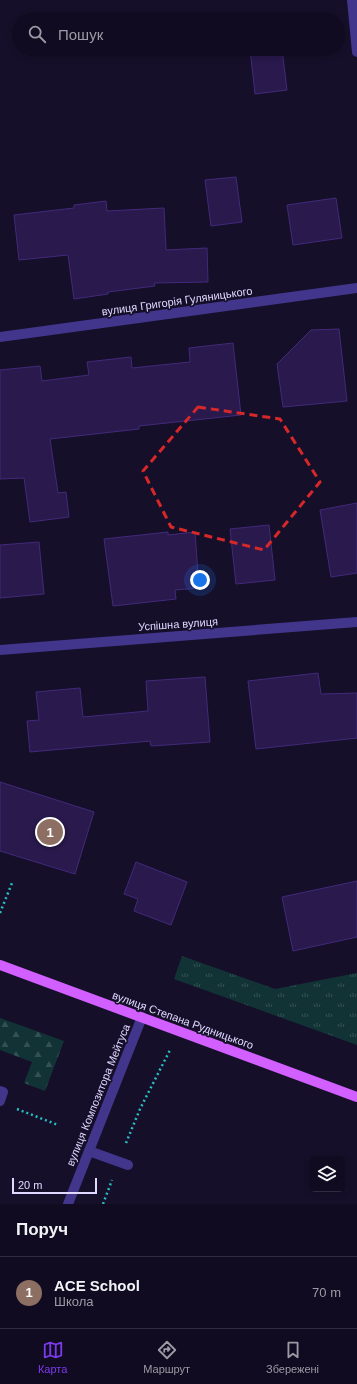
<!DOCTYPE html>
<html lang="uk">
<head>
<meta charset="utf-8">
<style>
  :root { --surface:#100b20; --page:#191429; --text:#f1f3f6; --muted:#9c9ba5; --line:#302b3e; --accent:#7c3aed }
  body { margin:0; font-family:Helvetica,sans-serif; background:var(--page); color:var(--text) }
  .controls { position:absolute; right:12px; bottom:12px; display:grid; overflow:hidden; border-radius:6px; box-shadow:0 2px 6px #0003 }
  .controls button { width:36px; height:36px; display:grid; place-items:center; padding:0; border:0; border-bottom:1px solid var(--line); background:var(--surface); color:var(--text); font:20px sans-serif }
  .scale { position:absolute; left:12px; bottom:10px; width:85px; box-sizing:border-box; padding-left:4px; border:2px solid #e0d8ff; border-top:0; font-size:11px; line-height:14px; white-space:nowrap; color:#e0d8ff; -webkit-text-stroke:3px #160f2a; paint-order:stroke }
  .you { position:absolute; left:200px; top:580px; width:14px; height:14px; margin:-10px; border:3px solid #fff; border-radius:50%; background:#1a73e8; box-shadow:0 0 0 6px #1a73e833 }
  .badge { display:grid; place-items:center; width:26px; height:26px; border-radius:50%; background:var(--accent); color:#fff; font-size:13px; font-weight:700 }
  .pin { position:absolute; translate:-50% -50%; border:2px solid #fff; box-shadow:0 1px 4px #0006 }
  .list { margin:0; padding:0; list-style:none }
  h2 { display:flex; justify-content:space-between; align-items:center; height:52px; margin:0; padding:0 16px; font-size:17px }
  h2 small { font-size:13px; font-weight:400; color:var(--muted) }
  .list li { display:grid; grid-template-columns:26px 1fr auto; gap:12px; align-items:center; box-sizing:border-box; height:72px; padding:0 16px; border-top:1px solid var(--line) }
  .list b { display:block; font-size:15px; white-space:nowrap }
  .list p { margin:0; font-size:13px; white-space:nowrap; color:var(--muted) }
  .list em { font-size:13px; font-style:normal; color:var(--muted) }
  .icon { flex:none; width:22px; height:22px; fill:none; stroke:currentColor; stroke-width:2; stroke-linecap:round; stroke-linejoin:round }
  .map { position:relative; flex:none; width:357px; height:1204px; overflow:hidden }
  .search { position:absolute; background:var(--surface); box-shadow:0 2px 6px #0003; left:12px; right:12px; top:12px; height:44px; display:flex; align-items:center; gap:10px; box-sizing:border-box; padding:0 14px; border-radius:22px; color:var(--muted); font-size:15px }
  .sheet { height:124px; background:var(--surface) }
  nav { display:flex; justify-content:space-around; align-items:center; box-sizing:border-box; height:56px; border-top:1px solid var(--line); background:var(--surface); font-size:11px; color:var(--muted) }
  nav a { display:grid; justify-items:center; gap:2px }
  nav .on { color:var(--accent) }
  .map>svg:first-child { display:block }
  .grass { fill:url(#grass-tufts) }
  .forest { fill:url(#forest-firs) }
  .building { fill:#29194d; stroke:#412a7a }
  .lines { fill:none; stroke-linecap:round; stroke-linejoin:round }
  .path { stroke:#27bec4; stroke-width:2.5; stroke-dasharray:2 3; stroke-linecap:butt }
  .minor { stroke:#42368c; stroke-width:10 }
  .major { stroke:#d25fff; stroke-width:10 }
  .marked { fill:none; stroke:#d62828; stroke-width:3; stroke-dasharray:8 5; stroke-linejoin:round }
  .labels { text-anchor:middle; stroke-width:3.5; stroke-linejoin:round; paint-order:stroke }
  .street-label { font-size:11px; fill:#e0d8ff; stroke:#160f2a }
</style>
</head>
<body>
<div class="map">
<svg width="357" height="1204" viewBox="0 0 357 1204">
  <defs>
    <pattern id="grass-tufts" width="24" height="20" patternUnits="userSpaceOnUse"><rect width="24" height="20" fill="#113335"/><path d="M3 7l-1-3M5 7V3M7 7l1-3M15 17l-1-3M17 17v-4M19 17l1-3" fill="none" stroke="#335053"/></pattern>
    <pattern id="forest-firs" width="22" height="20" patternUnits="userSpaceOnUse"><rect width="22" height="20" fill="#113335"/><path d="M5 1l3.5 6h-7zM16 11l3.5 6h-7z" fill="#335053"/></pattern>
  </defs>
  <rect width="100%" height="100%" fill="#160f2a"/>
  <!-- grass -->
  <path class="grass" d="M182,956L275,989L357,973V1045L174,979Z"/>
  <!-- forest -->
  <path class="forest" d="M0,1018L64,1041L45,1091L24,1083L32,1062L0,1050Z"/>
  <!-- building -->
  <g class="building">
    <path d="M250,49H282L287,90L255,94Z"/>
    <path d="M236,177L242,222L211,226L205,180Z"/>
    <path d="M336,198L342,238L293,245L287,205Z"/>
    <path d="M106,201L107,211L164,208L166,250L207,248L208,282L154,283L155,286L108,292V294L74,299L68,255L19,260L14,215L74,208V205Z"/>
    <path d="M339,329L347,401L283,407L277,364L311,330Z"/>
    <path d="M233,343L241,415L139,426V429L50,439L58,493L66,492L69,517L30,522L24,478L0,479V370L40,366L42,381L89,375L87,362L131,357L132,368L190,362L189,348Z"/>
    <path d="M357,503V573L331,577L320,510Z"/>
    <path d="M269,525L275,580L236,584L230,529Z"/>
    <path d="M168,532V535L195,532L199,588L175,590L176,599L113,606L104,539Z"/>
    <path d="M39,542L44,594L0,598V545Z"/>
    <path d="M318,673L321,694L357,693V738L256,749L248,681Z"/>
    <path d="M205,677L210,742L151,746L150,741L30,752L27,721L39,720L36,692L80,688L83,717L148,711L146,681Z"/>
    <path d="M0,782L94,812L75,874L0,851Z"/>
    <path d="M136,862L187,882L171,925L134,911L138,899L124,894Z"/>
    <path d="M357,881V937L293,951L282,897Z"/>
  </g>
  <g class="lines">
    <!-- path -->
    <g class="path">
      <path d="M0,913L12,883"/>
      <path d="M17,1109L58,1125"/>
      <path d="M126,1143L140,1109L170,1050"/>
      <path d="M103,1204L112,1180"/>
    </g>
    <!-- minor -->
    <g class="minor">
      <path d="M352,0L357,52"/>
      <path d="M0,337L357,288"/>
      <path d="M0,650L357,622"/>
      <path d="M0,1091L3,1092L0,1101"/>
      <path d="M89,1151L128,1165"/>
      <path d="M68,1204L142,1017"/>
    </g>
    <!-- major -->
    <path class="major" d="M0,965L357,1097"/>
  </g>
  <!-- marked area -->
  <path class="marked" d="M198,407L280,419L320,482L264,550L171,527L143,471Z"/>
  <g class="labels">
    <!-- street labels -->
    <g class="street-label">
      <text transform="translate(177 301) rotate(-8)" y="4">вулиця Григорія Гуляницького</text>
      <text transform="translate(178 624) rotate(-4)" y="4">Успішна вулиця</text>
      <text transform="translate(183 1020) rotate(20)" y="4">вулиця Степана Рудницького</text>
      <text transform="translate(98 1095) rotate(-68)" y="4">вулиця Композитора Мейтуса</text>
    </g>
  </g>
</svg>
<div class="controls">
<button><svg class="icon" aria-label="layers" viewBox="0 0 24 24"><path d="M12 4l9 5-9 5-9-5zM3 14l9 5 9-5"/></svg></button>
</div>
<div class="scale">20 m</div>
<div class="you"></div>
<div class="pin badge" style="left:50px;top:832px;background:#8d6e63">1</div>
<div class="search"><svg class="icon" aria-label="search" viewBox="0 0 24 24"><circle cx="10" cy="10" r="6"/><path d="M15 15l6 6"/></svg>Пошук</div>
</div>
<section class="sheet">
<h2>Поруч<small></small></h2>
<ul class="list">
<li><span class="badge" style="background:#8d6e63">1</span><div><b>ACE School</b><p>Школа</p></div><em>70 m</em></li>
</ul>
</section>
<nav>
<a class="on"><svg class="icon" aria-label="map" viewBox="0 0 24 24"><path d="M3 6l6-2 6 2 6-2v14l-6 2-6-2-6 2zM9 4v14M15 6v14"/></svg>Карта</a>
<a><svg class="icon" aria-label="directions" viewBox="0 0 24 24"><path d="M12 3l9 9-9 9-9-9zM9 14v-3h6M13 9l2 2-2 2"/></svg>Маршрут</a>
<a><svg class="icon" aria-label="saved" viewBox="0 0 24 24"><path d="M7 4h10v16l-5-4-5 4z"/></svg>Збережені</a>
</nav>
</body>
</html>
